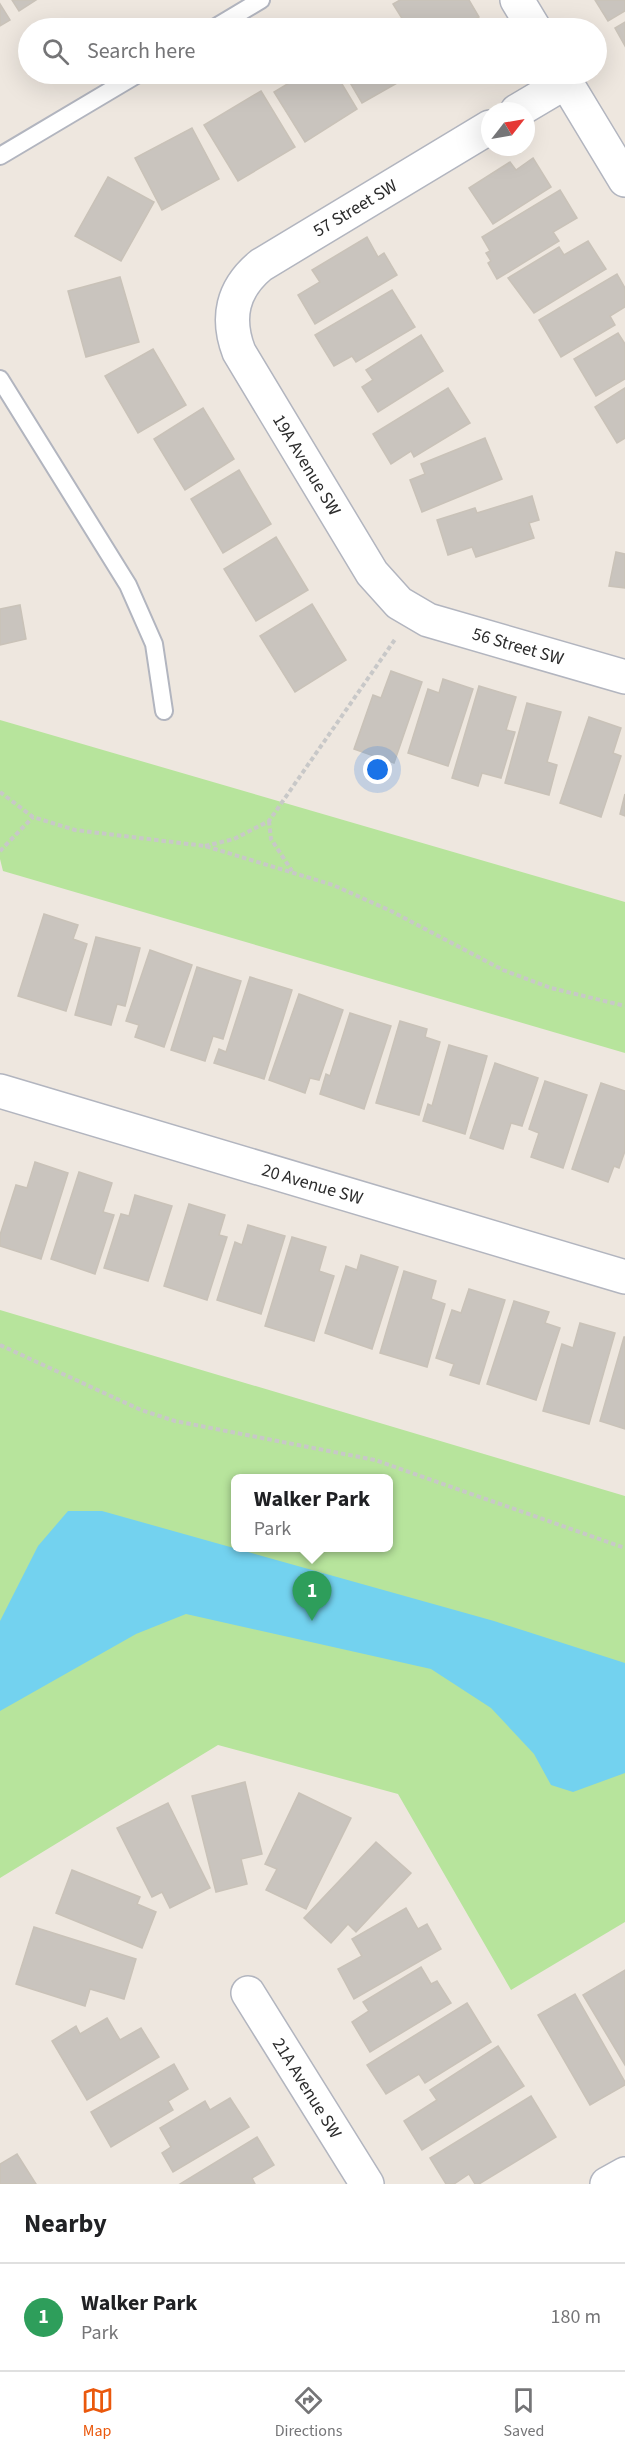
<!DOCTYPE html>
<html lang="en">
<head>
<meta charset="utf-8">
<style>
  :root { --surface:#fff; --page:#f6f6f6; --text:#202124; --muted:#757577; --line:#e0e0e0; --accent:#ea580c }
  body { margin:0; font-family:"Source Sans 3",sans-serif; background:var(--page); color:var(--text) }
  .compass { position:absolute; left:481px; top:102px; width:54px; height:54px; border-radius:50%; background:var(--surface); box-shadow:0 6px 24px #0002; rotate:59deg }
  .you { position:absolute; left:378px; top:770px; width:21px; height:21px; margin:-15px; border:4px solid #fff; border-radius:50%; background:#1a73e8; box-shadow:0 0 0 9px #1a73e833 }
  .badge { display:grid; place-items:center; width:39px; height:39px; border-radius:50%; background:var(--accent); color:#fff; font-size:20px; font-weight:700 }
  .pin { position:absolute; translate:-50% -50px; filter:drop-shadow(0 2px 3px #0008) }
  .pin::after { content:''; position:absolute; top:32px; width:21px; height:18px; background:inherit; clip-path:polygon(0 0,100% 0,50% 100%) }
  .popup { position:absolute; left:231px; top:1474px; width:162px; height:78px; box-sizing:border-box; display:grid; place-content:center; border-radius:9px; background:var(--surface); filter:drop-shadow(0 2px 4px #0005); font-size:20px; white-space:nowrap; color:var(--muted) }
  .popup b { font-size:22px; color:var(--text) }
  .popup::after { content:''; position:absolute; left:50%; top:100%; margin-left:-12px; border:12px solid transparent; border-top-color:var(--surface) }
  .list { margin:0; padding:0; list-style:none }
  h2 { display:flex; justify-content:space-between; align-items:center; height:78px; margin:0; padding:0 24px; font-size:26px }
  h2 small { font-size:20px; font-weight:400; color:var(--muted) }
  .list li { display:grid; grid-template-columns:39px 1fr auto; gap:18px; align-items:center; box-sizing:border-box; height:108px; padding:0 24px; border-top:2px solid var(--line) }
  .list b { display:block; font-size:22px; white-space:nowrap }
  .list p { margin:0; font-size:20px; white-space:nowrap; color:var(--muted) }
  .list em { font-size:20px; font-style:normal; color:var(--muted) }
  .icon { flex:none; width:33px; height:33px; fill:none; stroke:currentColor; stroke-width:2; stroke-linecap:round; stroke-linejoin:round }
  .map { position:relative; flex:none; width:625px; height:2184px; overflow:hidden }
  .search { position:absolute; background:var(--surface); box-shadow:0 6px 24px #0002; left:18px; right:18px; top:18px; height:66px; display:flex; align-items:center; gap:15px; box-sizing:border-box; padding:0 21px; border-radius:33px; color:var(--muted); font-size:22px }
  .sheet { height:186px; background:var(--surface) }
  nav { display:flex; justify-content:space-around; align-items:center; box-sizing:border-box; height:84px; border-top:2px solid var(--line); background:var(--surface); font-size:16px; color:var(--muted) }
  nav a { display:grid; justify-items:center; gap:3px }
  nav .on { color:var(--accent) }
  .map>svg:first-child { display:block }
  .green { fill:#b7e49c; fill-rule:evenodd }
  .water { fill:#73d2ef }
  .building { fill:#c9c4be; stroke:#c9c2b8; stroke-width:1.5 }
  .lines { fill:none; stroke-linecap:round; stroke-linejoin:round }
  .service-casing { stroke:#b2b5bf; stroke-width:20 }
  .minor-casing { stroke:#b2b5bf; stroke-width:36 }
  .path { stroke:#c8c8c8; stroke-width:4; stroke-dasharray:4.5 3; stroke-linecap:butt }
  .service { stroke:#fff; stroke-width:16 }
  .minor { stroke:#fff; stroke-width:33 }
  .labels { text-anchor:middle; stroke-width:4.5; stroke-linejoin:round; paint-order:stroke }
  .street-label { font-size:18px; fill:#2c2c2c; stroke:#fff }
</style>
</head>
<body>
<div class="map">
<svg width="625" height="2184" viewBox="0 0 625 2184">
  <rect width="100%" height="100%" fill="#eee7df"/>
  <!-- green -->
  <g class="green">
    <path d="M0,720L625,902V1053L3,871L0,859Z"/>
    <path d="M0,1310L625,1496V1922L511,1990L398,1794L218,1745L0,1878ZM236,1478H388V1548H236Z"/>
  </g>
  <!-- water -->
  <path class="water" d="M68,1511H102L494,1621L625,1663V1773L573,1792L551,1785L534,1754L491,1708L431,1669L186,1614L136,1634L0,1711V1621L38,1546Z"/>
  <!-- building -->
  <g class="building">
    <path d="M12,0H36L19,11Z"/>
    <path d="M400,0H469L479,17L459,28H408L393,4Z"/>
    <path d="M595,0H625V11L608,21Z"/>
    <path d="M0,4L10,20L0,26Z"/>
    <path d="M391,21L395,28H379Z"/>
    <path d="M625,22V46L615,28Z"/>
    <path d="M304,74H336L357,109L305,142L274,92Z"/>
    <path d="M345,74H413L362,103Z"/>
    <path d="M261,91L295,147L238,181L204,125Z"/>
    <path d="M192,128L219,179L162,210L135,158Z"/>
    <path d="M533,158L551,187L493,224L469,188L510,162L516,170Z"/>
    <path d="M108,177L154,202L121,261L75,236Z"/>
    <path d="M560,190L577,218L553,232L559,241L497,279L488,263L491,261L486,253L490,251L482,237Z"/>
    <path d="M367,237L378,257L384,253L397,275L315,324L298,295L320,282L312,270Z"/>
    <path d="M588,241L606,269L534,313L508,278L559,247L564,255Z"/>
    <path d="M617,274L625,288V307L610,316L615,325L561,357L539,320Z"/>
    <path d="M120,277L139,342L86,357L68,291Z"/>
    <path d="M392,290L415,327L356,362L352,356L334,366L315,335Z"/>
    <path d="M618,333L625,344V379L596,396L574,359Z"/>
    <path d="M421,335L443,371L378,412L362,387L373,380L366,370Z"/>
    <path d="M153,349L186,405L138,433L105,376Z"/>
    <path d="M448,388L470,423L414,457L411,451L391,464L373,434Z"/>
    <path d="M625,388V438L617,443L595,407Z"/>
    <path d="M203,408L234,459L185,490L154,439Z"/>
    <path d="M485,438L502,479L422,512L410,480L425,474L421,464Z"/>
    <path d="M239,470L271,524L223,553L191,499Z"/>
    <path d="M532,496L539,520L529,523L534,538L476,557L472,547L448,555L437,520L475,508L477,513Z"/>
    <path d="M276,537L308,590L256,621L224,569Z"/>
    <path d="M616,552L625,554V588L609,586Z"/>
    <path d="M312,604L346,660L295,692L260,636Z"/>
    <path d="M20,605L26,639L0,645V609Z"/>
    <path d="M391,671L422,682L394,763L354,749L373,695L381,698Z"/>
    <path d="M443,679L473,689L448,766L408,753L428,689L439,693Z"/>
    <path d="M479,686L516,697L506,730L515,732L501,778L482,773L478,786L452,778Z"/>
    <path d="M527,703L561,712L547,762L557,765L549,795L505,783Z"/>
    <path d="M589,717L621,728L613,753L621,756L601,817L560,803Z"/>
    <path d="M625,794V816L620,814Z"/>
    <path d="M44,914L78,925L73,939L87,944L66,1011L18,996Z"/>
    <path d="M96,937L140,948L125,1006L117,1004L111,1025L75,1015Z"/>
    <path d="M150,950L192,965L164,1047L135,1037L139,1025L126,1021Z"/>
    <path d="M197,967L241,981L223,1039L213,1036L205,1061L171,1050Z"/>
    <path d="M250,977L292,990L264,1079L214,1063L219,1049L226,1052Z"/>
    <path d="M299,994L343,1010L319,1080L310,1078L305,1093L269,1080Z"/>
    <path d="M350,1013L391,1026L364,1109L320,1094L326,1074L330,1076Z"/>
    <path d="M400,1021L427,1029L425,1037L440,1042L419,1115L376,1103Z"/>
    <path d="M449,1045L487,1056L465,1134L423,1121L428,1104L432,1106Z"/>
    <path d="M495,1063L538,1078L522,1126L511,1123L503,1149L470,1138Z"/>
    <path d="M545,1081L587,1095L563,1168L531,1157L539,1133L529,1129Z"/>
    <path d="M601,1083L625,1091V1151L619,1168L614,1166L608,1182L572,1169Z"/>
    <path d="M35,1162L68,1173L41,1259L0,1246V1235L16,1185L27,1188Z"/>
    <path d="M79,1172L112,1183L103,1212L114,1215L95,1274L51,1259Z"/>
    <path d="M135,1195L172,1206L148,1281L104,1268L121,1214L129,1216Z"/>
    <path d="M189,1204L225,1215L219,1235L227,1237L207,1300L164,1286Z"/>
    <path d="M248,1225L285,1236L261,1314L217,1300L235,1242L242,1245Z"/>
    <path d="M292,1237L326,1247L319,1271L334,1276L314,1341L265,1326Z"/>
    <path d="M361,1255L398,1267L372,1349L325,1333L346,1266L357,1270Z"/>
    <path d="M404,1271L436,1281L431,1299L445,1304L427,1367L380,1353Z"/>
    <path d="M469,1289L505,1300L479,1384L450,1375L454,1364L436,1358L452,1310L461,1313Z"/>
    <path d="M514,1301L549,1312L545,1323L560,1328L536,1400L487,1384Z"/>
    <path d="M580,1323L615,1333L589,1424L543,1411L562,1344L573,1348Z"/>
    <path d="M624,1337H625V1429L600,1421Z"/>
    <path d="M245,1782L262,1854L241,1859L247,1884L216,1892L192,1796Z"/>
    <path d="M299,1793L351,1818L306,1909L266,1890L277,1869L265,1864Z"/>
    <path d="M168,1803L210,1888L170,1908L162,1892L152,1897L117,1828Z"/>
    <path d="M376,1842L411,1873L356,1932L348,1924L331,1943L304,1918Z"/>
    <path d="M72,1870L140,1897L137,1904L156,1912L142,1948L56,1913Z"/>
    <path d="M406,1908L418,1929L427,1924L441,1949L354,1999L338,1969L362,1956L352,1939Z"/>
    <path d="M34,1927L136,1959L124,1999L90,1989L85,2006L16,1984Z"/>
    <path d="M421,1967L431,1984L437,1981L451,2003L370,2052L352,2022L369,2011L363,2002Z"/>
    <path d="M625,1970V2065L583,1995Z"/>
    <path d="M575,1994L625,2082V2085L590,2105L538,2015Z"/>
    <path d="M467,2003L491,2042L425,2083L419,2074L386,2094L367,2065Z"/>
    <path d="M107,2018L120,2040L141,2028L159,2057L87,2100L52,2041L76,2026L80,2034Z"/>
    <path d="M498,2046L524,2086L422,2150L404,2121L437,2100L430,2090Z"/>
    <path d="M174,2064L188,2089L168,2101L173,2110L111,2147L91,2112Z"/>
    <path d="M531,2096L556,2137L479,2184H475L469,2174L454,2184H446L430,2158Z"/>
    <path d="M230,2098L249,2127L173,2172L162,2153L171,2147L160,2128L205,2101L210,2110Z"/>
    <path d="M257,2137L274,2165L252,2178L255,2184H180Z"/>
    <path d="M17,2154L36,2184H0V2164Z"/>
  </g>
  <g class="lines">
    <!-- service casing -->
    <g class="service-casing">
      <g id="service">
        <path d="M214,28L261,0"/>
        <path d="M0,156L138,74"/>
        <path d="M0,379L128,585L154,644L164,711"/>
      </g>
    </g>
    <!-- minor casing -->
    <g class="minor-casing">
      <g id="minor">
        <path d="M517,0L534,28"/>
        <path d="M561,74L625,180"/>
        <path d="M517,111L566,82"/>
        <path id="s1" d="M490,127L261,265C232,289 226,318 239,352L372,573L399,603L428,620L625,677"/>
        <path id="s2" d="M0,1091L625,1277"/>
        <path id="s3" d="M248,1993L367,2184"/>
        <path d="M607,2184L625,2174"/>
      </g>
    </g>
    <!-- path -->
    <g class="path">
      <path d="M0,792L33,817L75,830L205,846L333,885L391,911L503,970L551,988L625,1006"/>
      <path d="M269,821L271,839L292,871"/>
      <path d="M205,846L234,839L269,821L396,638"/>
      <path d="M0,851L33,817"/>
      <path d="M0,1345L141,1410L175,1421L375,1460L625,1548"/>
    </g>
    <!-- service -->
    <use href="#service" class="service"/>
    <!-- minor -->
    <use href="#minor" class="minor"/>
  </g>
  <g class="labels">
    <!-- street labels -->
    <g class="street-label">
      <text transform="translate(355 208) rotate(-31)" y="6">57 Street SW</text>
      <text dy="6" stroke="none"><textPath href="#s1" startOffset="496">19A Avenue SW</textPath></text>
      <text dy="6" stroke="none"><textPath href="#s1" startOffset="790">56 Street SW</textPath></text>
      <text dy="6" stroke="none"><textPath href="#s2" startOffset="326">20 Avenue SW</textPath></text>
      <text dy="6" stroke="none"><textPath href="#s3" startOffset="112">21A Avenue SW</textPath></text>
    </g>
  </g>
</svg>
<svg class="compass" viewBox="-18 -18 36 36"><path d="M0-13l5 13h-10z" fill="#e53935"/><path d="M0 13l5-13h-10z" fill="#757577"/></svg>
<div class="you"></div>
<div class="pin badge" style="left:312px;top:1621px;background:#2e9e5b">1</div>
<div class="popup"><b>Walker Park</b>Park</div>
<div class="search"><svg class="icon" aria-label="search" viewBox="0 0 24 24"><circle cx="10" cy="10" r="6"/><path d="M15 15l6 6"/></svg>Search here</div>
</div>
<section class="sheet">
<h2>Nearby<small></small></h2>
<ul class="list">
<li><span class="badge" style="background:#2e9e5b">1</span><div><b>Walker Park</b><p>Park</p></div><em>180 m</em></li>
</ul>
</section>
<nav>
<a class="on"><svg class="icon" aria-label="map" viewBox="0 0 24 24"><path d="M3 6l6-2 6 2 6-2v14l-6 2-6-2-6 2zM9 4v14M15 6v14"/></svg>Map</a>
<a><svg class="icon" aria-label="directions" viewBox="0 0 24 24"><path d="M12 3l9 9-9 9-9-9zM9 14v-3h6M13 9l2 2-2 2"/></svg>Directions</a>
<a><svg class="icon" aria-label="saved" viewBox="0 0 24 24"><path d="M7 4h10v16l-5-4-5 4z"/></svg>Saved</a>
</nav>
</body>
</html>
